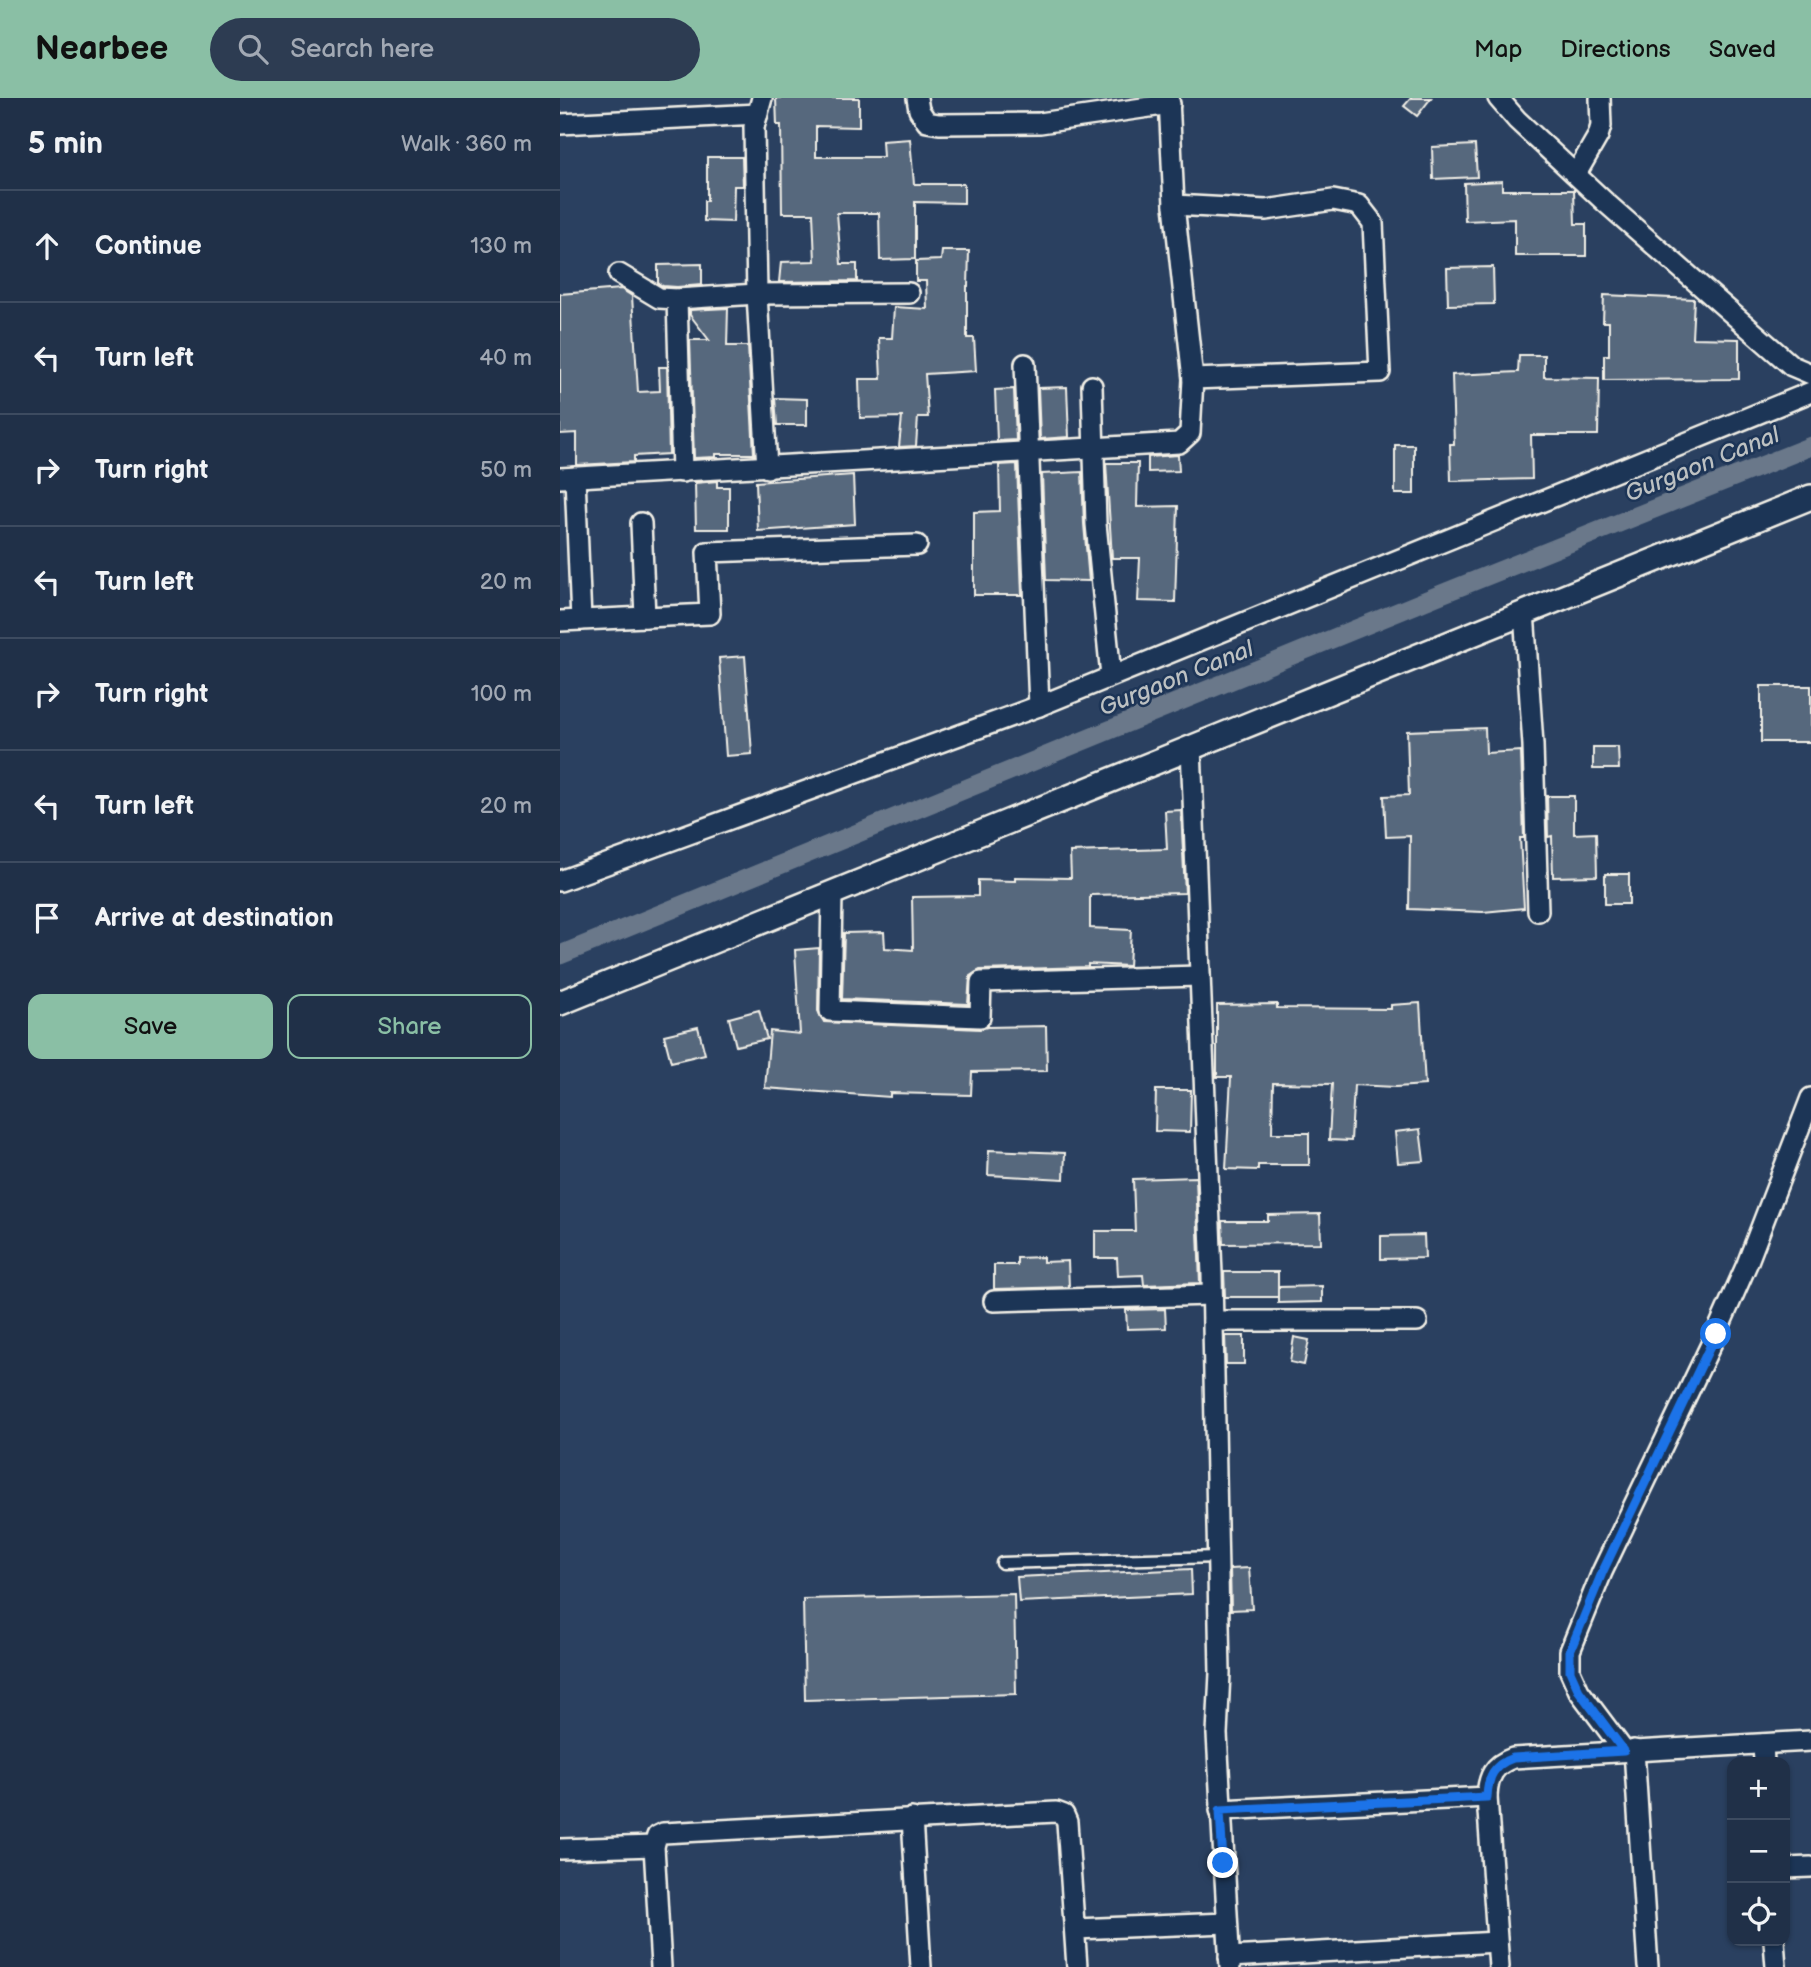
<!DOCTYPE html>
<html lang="en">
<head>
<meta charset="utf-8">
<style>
  :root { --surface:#203048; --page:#2d3c52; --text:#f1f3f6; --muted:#a2a9b4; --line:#3d4b60; --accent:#8abfa5 }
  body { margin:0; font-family:"Balsamiq Sans",sans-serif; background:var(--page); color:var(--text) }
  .controls { position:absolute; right:21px; bottom:21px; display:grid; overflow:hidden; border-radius:14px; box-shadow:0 2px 5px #0004 }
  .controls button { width:63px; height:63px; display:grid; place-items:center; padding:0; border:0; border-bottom:2px solid var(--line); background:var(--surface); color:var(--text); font:35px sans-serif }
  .stop { position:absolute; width:21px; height:21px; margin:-16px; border:5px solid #1a73e8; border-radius:50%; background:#fff }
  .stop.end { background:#1a73e8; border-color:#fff; box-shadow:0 2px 7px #0008 }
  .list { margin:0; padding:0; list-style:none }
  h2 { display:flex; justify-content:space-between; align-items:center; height:91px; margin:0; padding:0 28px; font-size:30px }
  h2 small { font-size:23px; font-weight:400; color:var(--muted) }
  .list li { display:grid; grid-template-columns:46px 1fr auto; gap:21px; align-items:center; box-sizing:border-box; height:112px; padding:0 28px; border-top:2px solid var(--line) }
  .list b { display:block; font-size:26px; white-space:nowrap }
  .list em { font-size:23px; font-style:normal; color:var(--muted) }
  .actions { display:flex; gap:14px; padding:21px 28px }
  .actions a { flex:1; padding:16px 0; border:2px solid var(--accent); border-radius:14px; text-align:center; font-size:24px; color:var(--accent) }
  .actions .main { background:var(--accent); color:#111 }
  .icon { flex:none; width:38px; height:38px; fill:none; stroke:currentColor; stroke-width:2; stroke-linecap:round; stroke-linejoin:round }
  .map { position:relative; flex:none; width:1251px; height:1869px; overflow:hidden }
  header { display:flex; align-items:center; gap:42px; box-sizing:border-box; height:98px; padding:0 35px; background:var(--accent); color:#111 }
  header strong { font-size:33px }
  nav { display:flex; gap:38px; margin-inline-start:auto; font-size:24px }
  .search { width:490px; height:63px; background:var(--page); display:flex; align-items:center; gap:18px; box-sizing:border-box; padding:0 24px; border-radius:38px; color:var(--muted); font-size:26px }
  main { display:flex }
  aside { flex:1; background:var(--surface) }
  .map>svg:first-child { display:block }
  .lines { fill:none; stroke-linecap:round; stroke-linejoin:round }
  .canal { stroke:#6a788a; stroke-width:19 }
  .building { fill:#56677d; stroke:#f4f1e8; stroke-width:2 }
  .service-casing { stroke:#f4f1e8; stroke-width:15 }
  .minor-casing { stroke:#f4f1e8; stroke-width:24 }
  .tertiary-casing { stroke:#f4f1e8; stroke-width:28 }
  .service { stroke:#1d3557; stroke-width:10 }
  .minor { stroke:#1d3557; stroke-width:19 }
  .tertiary { stroke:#1d3557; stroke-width:23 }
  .route { stroke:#1a73e8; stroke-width:9 }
  .labels { text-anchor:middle; stroke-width:5; stroke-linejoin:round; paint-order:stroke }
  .water-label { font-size:24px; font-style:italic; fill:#bdc1c2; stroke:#1d3557 }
</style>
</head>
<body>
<header>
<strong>Nearbee</strong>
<div class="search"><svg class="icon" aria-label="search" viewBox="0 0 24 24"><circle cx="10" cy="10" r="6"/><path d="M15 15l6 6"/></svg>Search here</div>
<nav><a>Map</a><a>Directions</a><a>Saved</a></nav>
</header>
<main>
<aside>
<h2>5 min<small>Walk · 360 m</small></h2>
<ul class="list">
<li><svg class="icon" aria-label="ahead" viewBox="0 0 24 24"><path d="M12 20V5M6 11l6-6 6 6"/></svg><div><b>Continue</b></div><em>130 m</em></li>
<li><svg class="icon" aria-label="left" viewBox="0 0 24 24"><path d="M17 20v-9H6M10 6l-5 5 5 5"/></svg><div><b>Turn left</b></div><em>40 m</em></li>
<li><svg class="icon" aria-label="right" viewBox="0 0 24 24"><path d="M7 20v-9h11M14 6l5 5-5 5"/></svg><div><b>Turn right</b></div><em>50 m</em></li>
<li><svg class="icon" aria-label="left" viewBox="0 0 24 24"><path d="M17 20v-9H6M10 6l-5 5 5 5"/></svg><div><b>Turn left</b></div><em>20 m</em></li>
<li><svg class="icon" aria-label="right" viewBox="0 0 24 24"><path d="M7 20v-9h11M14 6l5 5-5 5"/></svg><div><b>Turn right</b></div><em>100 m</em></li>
<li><svg class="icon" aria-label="left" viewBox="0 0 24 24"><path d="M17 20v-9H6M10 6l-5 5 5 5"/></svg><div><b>Turn left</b></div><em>20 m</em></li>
<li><svg class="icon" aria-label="arrive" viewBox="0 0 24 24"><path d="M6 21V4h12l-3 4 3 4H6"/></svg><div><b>Arrive at destination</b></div></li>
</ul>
<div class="actions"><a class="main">Save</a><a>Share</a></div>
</aside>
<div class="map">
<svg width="1251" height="1869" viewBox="0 0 1251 1869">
  <rect width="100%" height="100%" fill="#2a4060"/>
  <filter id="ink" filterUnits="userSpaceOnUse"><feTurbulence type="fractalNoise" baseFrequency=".0143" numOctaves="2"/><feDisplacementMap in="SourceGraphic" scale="14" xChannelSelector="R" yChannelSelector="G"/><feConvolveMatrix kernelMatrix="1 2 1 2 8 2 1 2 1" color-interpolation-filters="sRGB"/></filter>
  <g filter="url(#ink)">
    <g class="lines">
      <!-- canal -->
      <path class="canal" d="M0,857L884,495L1251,348"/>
    </g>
    <!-- building -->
    <g class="building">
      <path d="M216,0H299V29L256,28V59H323L322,43L350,41L354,86H404V105L355,104V161L320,162L319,115H277L281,166H297V183L219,184L221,164L255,163L253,115H222L221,27H217Z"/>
      <path d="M851,0H871L857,18L844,8Z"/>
      <path d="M915,47L917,79L873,81L872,49Z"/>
      <path d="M147,59H182L183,88H174L173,124L144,123V103H147Z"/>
      <path d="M942,83V92H1014L1015,126H1026V158H955V121L905,123L904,85Z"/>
      <path d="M382,153H409L408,188H407V240H414L416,273L365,276L368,319H358L356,348L339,349L342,319L300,320L299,281H321L319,240H332L334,209L367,211L366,183H356V163L381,162Z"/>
      <path d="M142,166V187L117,189L103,188L98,185V167Z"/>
      <path d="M933,169L934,206L888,207L887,170Z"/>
      <path d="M61,191L72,198L78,294L100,293L99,269H107L109,356L74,358V364L17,367V335L0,336V196Z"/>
      <path d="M1044,197L1134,201L1132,240L1179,241V281L1044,282V257H1049V224H1043Z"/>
      <path d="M168,210L167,248H188L194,356H156V359L134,360L130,242H149L130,217V212Z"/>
      <path d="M959,257H984V279L1039,280L1038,337H971L972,381L891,383L890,346H894L892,277L958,274Z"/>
      <path d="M507,289L509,339L480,341L478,290Z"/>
      <path d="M454,291L456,342L437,343L435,292Z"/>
      <path d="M215,300L247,301V327H217Z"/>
      <rect x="835" y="347" width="19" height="49"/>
      <path d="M618,357L619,373L588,374V359Z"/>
      <path d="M546,365H578L577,409L618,408L615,504L578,503L580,460H552Z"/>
      <path d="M457,366L462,497H414V414L440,413L439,367Z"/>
      <path d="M522,374L524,426L529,483L486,482L482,376Z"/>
      <path d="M293,377L295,426L198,433L196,384Z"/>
      <path d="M157,383V389H169V431H136L135,385Z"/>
      <path d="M185,558L192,656L166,658L159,560Z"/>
      <rect x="1201" y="588" width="50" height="56"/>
      <path d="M925,630L926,655L961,653L964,740H960L964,810L923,814L849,811L850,738L826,739L824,698L849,697L847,633Z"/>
      <path d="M1033,649H1058L1059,671H1033Z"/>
      <path d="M987,698H1014V736L1036,735L1037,778L993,779L992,738L988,739Z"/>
      <path d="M621,712L625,795L530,797V830L571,832L569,868L528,866V869L420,872L410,878L408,906L282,901L284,835L324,834L325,850L353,852L352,799L418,798V782L455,783V779L511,780L510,754L607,751L605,713Z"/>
      <rect x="1045" y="776" width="24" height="30"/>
      <path d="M259,850L258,913L264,924L420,931L427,929L486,928L487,973L412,974L411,997L330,995V999L205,990L210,933L240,936L235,852Z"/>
      <path d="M860,905L865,987L836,989L794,987L791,1043L769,1042L772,986L713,985L712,1035H749V1067H698V1072L666,1071L671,979H657V907L717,906V910L831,911V907Z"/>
      <path d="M199,912L207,941L176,948L169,920Z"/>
      <path d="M138,929L145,956L111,964L104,937Z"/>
      <path d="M596,992H631L630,1034L595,1033Z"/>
      <path d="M860,1031L864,1063L838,1065L835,1034Z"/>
      <path d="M429,1052L505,1055L504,1081L428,1077Z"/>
      <path d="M636,1079L640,1185L584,1187L583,1177L558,1178L557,1160H535V1133H575L573,1081Z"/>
      <path d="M760,1116L761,1145L663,1146L662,1123H708V1117Z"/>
      <path d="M864,1137L865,1160L821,1161V1138Z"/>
      <path d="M483,1159V1164L508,1163L509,1189L434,1191V1167H457V1160Z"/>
      <path d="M664,1174H718V1199H665Z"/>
      <path d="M762,1188V1204L718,1205V1189Z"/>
      <path d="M605,1211L606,1230L567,1231L566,1212Z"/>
      <path d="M665,1238H684V1266H666Z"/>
      <path d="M734,1239L749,1242L744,1267L730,1264Z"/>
      <path d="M689,1470L692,1511L671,1512L670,1471Z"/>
      <path d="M631,1471L632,1496L459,1504L457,1479Z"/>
      <path d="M454,1496L456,1596L245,1602L243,1501Z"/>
    </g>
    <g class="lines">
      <!-- service casing -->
      <g class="service-casing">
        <path id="service" d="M442,1465L658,1459"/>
      </g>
      <!-- minor casing -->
      <g class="minor-casing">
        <g id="minor">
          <path d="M202,0L194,29L197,196L207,370"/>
          <path d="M357,0L359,12L367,24L379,26L480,25L610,6"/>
          <path d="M609,0L614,107L633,281"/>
          <path d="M938,0L957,22L1045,104L1232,268L1251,276"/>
          <path d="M0,26L198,16"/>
          <path d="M1016,76L1038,38L1041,28L1040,0"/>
          <path d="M59,176L99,200L117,201L197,196L349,195"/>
          <path d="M117,201L122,374"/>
          <path d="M465,266L479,608"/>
          <path d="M532,288L536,426L551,578"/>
          <path d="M15,379L21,522"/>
          <path d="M0,380L619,345L630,335L633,281L820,274L813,125L799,107L773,102L706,112L614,107"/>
          <path d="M81,425L85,519"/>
          <path d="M964,514L973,647L978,813"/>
          <path d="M0,523L150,516L147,454L357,447"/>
          <path d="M631,649L652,1177L660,1575L657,1636L670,1869"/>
          <path d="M0,783L479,608L1251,294"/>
          <path d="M272,795L270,913L420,919L421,884L640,878"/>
          <path d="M434,1203L652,1197"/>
          <path d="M653,1223H857"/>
          <path d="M1203,1646L1204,1664"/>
          <path d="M1074,1652L1088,1869"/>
          <path d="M1064,1653L1019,1593L1010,1573V1553L1042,1474L1156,1236L1187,1166L1251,1000"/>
          <path d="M660,1712L927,1699"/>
          <path d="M352,1720L361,1869"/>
          <path d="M0,1751L94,1748"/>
          <path d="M1225,1770L1251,1769"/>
          <path d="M515,1831L667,1825"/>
          <path d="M1214,1843L1216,1869"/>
          <path d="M669,1859L937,1844"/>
          <path d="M101,1869L94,1748L97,1738L103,1735L496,1714L504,1717L507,1724L517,1869"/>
          <path d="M939,1869L927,1699C928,1679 933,1667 953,1660L1251,1643"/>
        </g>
      </g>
      <!-- tertiary casing -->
      <g class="tertiary-casing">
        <path id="tertiary" d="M0,905L1251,399"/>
      </g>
      <!-- service -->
      <use href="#service" class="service"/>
      <!-- minor -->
      <use href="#minor" class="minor"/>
      <!-- tertiary -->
      <use href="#tertiary" class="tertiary"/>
    </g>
  </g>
  <g class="lines" filter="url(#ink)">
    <!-- route -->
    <path class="route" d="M663,1765L660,1712L927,1699C928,1679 933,1667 953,1660L1064,1653L1019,1593L1010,1573V1553L1042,1475L1156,1236"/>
  </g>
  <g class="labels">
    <!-- water labels -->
    <g class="water-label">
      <text transform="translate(1142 366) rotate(-22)" y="8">Gurgaon Canal</text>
      <text transform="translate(616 580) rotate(-22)" y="8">Gurgaon Canal</text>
    </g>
  </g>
</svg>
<div class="controls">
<button>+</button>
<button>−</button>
<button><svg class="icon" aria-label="locate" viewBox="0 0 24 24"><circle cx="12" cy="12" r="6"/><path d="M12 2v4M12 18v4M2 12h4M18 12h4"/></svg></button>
</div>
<div class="stop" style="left:1156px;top:1236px"></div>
<div class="stop end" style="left:663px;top:1765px"></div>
</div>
</main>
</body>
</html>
